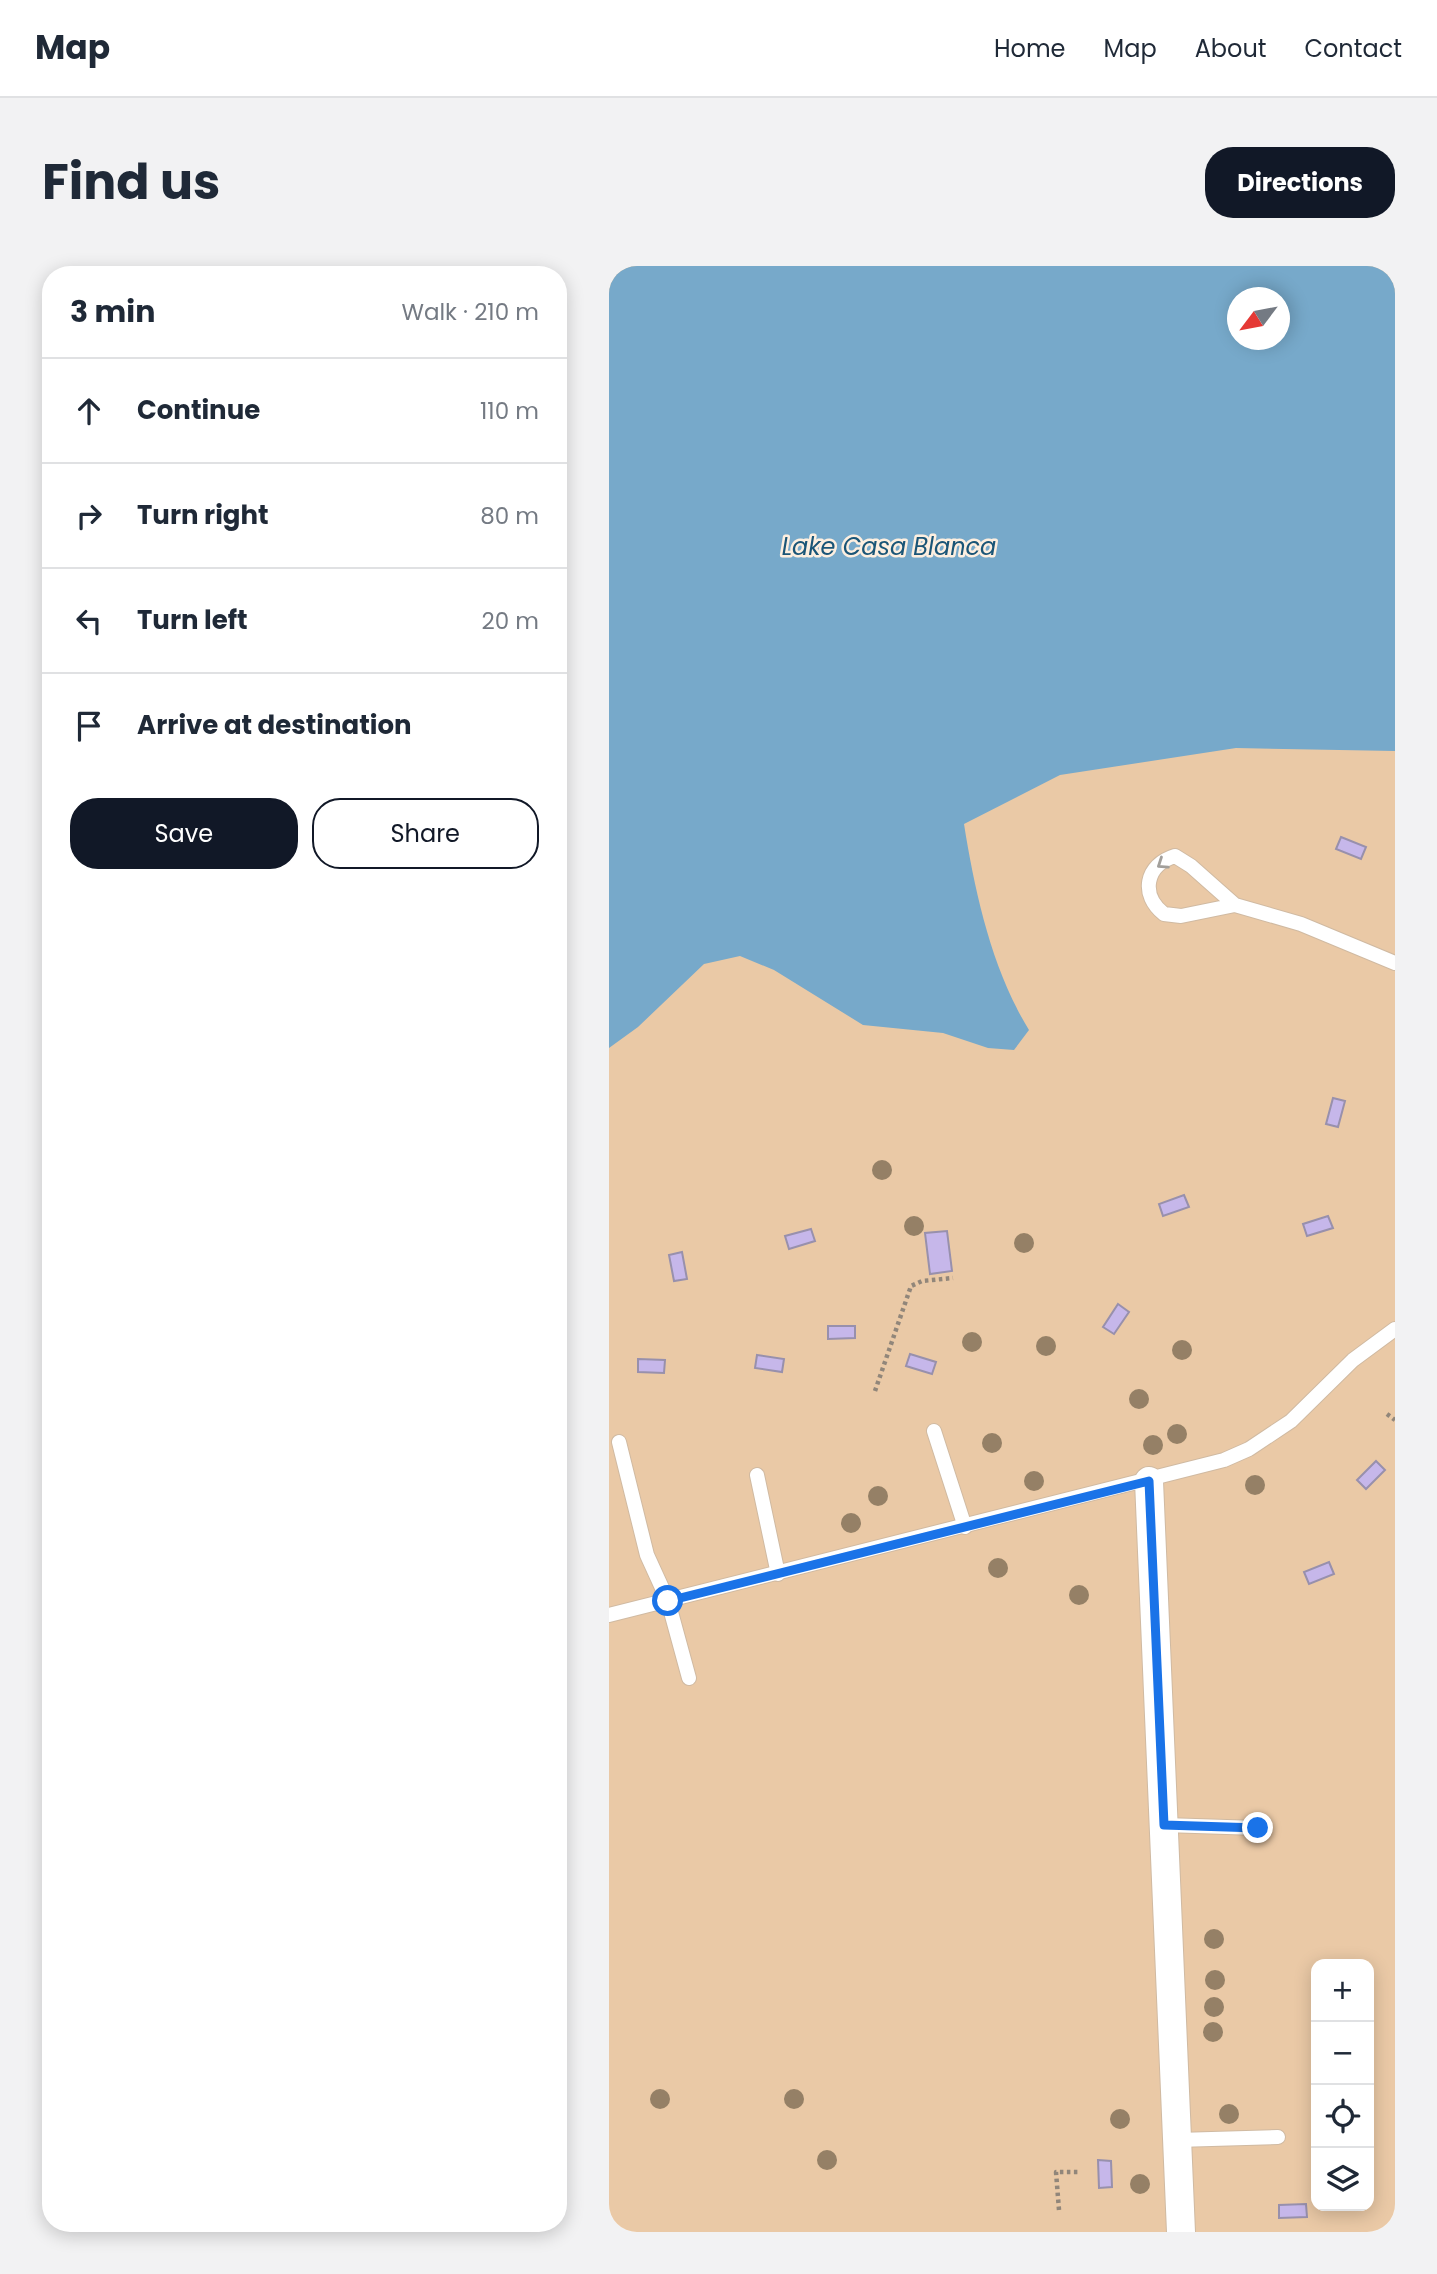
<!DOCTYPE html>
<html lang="en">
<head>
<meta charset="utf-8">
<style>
  :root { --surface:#fff; --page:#f2f2f3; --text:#1f2937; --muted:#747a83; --line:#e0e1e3; --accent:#111827 }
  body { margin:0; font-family:Poppins,sans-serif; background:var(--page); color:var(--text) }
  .controls { position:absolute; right:21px; bottom:21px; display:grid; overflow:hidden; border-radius:14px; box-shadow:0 4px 18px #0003 }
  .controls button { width:63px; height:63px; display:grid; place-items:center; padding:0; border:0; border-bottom:2px solid var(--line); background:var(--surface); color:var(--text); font:35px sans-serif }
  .compass { position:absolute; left:618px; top:21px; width:63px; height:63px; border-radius:50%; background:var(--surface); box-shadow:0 4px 18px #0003; rotate:238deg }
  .stop { position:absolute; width:21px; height:21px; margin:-16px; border:5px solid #1a73e8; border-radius:50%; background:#fff }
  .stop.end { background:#1a73e8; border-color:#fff; box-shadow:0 2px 7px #0008 }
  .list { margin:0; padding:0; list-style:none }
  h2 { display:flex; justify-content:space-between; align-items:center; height:91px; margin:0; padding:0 28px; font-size:30px }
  h2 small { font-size:23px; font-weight:400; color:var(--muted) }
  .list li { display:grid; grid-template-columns:46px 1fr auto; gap:21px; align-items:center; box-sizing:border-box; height:105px; padding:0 28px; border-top:2px solid var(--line) }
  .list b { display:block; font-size:26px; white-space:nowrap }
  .list em { font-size:23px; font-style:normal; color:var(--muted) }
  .actions { display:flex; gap:14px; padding:21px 28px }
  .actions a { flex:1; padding:16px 0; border:2px solid var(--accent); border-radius:28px; text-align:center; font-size:24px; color:var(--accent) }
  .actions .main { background:var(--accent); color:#fff }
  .icon { flex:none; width:38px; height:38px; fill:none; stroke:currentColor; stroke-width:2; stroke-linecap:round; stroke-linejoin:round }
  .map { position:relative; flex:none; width:786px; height:1966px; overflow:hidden; border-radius:28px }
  header { display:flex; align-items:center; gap:42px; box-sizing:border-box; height:98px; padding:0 35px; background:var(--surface); border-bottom:2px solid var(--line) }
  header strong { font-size:33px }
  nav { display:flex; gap:38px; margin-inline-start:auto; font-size:24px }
  .intro { display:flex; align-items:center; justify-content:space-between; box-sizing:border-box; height:168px; padding:0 42px }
  h1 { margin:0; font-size:49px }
  .button { padding:18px 32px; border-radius:28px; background:var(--accent); color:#fff; font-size:24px; font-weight:700 }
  main { display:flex; gap:42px; padding:0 42px }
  aside { flex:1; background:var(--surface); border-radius:28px; box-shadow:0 4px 18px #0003 }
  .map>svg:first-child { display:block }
  .green { fill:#eac9a6; fill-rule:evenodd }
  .water { fill:#77a9ca; fill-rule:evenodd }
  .building { fill:#c6b7ea; stroke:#9890ac; stroke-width:2 }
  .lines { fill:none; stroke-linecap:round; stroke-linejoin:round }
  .lane-casing { stroke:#d0baa2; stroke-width:16 }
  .street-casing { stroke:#d0baa2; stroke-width:30 }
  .path { stroke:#91867a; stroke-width:4.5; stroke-dasharray:3.5 3.5; stroke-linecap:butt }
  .lane { stroke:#fff; stroke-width:14 }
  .street { stroke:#fff; stroke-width:28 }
  .tree { fill:#958066 }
  .oneway { stroke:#a29f9b }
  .route { stroke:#1a73e8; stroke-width:9 }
  .labels { text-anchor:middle; stroke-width:5; stroke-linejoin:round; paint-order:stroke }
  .water-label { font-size:24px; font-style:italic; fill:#1a5577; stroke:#fdefe0 }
</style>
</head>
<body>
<header>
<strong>Map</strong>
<nav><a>Home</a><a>Map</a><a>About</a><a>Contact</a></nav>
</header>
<div class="intro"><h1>Find us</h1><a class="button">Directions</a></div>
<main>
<aside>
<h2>3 min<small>Walk · 210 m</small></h2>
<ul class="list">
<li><svg class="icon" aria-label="ahead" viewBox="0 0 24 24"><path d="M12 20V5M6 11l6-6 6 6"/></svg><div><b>Continue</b></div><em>110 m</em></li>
<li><svg class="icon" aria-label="right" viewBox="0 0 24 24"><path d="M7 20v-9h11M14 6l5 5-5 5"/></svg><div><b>Turn right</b></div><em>80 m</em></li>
<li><svg class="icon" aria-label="left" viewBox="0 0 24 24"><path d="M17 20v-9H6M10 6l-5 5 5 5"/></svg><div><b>Turn left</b></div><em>20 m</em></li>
<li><svg class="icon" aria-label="arrive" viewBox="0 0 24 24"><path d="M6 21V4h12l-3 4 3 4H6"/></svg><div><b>Arrive at destination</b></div></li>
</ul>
<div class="actions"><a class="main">Save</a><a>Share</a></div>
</aside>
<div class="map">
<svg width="786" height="1966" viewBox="0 0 786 1966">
  <rect width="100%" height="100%" fill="#fdefe0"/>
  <!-- green -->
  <path class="green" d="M0,0H786V1966H0ZM628,32H670V74H628ZM707,1698H760V1940H707Z"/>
  <!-- water -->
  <path class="water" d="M0,0H786V485L627,482L451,509L355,558C366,627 383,704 420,764L405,784L379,782L334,767L254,759L165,704L131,690L95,698L29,761L0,782ZM628,32H670V74H628Z"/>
  <!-- building -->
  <g class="building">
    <path d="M732,571L757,581L752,593L727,583Z"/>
    <path d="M724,832L736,835L729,861L717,858Z"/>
    <path d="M575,929L580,941L554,950L550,938Z"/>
    <path d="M719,950L724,962L698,970L694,958Z"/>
    <path d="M202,963L206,975L180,983L176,970Z"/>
    <path d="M338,965L343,1005L321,1008L316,967Z"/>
    <path d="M73,986L78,1013L65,1015L60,989Z"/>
    <path d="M509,1038L520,1046L505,1068L494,1061Z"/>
    <path d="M219,1060H246V1072L219,1073Z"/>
    <path d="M301,1088L327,1096L323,1108L297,1100Z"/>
    <path d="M148,1089L175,1093L173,1106L146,1102Z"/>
    <path d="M29,1093L56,1094L55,1107L29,1106Z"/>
    <path d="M767,1195L776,1204L757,1223L748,1214Z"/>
    <path d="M720,1296L725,1308L700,1318L695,1306Z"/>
    <path d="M489,1894L502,1895L503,1921L490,1922Z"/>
    <path d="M697,1938L698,1951L670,1952V1939Z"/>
  </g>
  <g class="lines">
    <!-- lane casing -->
    <g class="lane-casing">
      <g id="lane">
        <path d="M626,639L582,600L566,590C536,599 531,629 555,648L572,650L626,639L692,658L786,697"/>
        <path d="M325,1165L356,1261"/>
        <path d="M10,1176L38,1289L59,1335L80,1412"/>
        <path d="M148,1209L169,1308"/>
        <path d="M0,1349L615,1194L640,1183L682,1155L744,1094L786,1063"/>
        <path d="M555,1559L649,1562"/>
        <path d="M568,1874L669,1871"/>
      </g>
    </g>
    <!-- street casing -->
    <g class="street-casing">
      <path id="street" d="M540,1215L572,1966"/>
    </g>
    <!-- path -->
    <g class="path">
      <path d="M266,1125L302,1020L313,1015L344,1012"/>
      <path d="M778,1148L786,1154"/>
      <path d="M450,1944L447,1906H470"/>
    </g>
    <!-- lane -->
    <use href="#lane" class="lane"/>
    <!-- street -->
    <use href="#street" class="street"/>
  </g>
  <!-- trees -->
  <g class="tree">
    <circle cx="273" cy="904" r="10"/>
    <circle cx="305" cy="960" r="10"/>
    <circle cx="415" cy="977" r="10"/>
    <circle cx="363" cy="1076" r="10"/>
    <circle cx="437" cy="1080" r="10"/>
    <circle cx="573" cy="1084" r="10"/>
    <circle cx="530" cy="1133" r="10"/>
    <circle cx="568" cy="1168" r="10"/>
    <circle cx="383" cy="1177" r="10"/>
    <circle cx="544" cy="1179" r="10"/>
    <circle cx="425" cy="1215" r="10"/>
    <circle cx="646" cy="1219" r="10"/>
    <circle cx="269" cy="1230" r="10"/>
    <circle cx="242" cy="1257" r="10"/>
    <circle cx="389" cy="1302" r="10"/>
    <circle cx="470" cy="1329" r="10"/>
    <circle cx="605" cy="1673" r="10"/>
    <circle cx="606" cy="1714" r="10"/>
    <circle cx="605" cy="1741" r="10"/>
    <circle cx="604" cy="1766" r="10"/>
    <circle cx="51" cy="1833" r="10"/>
    <circle cx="185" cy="1833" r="10"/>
    <circle cx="620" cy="1848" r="10"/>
    <circle cx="511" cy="1853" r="10"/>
    <circle cx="218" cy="1894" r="10"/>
    <circle cx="531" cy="1918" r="10"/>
  </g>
  <!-- one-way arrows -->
  <defs><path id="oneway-chevron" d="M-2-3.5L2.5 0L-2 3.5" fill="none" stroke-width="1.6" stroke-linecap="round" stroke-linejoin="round" transform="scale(1.75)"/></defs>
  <use class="oneway" href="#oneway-chevron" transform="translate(553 598) rotate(146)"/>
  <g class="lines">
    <!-- route -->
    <path class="route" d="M59,1335L540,1215L555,1559L649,1562"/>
  </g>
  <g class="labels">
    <!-- water labels -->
    <g class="water-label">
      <text x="280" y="289">Lake Casa Blanca</text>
    </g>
  </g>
</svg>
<div class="controls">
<button>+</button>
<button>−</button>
<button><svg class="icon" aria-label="locate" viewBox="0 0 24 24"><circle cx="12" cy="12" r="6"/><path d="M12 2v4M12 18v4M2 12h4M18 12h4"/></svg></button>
<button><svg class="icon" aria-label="layers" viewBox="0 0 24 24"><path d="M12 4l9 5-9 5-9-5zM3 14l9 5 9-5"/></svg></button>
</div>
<svg class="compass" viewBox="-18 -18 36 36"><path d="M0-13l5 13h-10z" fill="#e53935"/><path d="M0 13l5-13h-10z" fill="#747a83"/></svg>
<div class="stop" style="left:59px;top:1335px"></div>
<div class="stop end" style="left:649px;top:1562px"></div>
</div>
</main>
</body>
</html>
